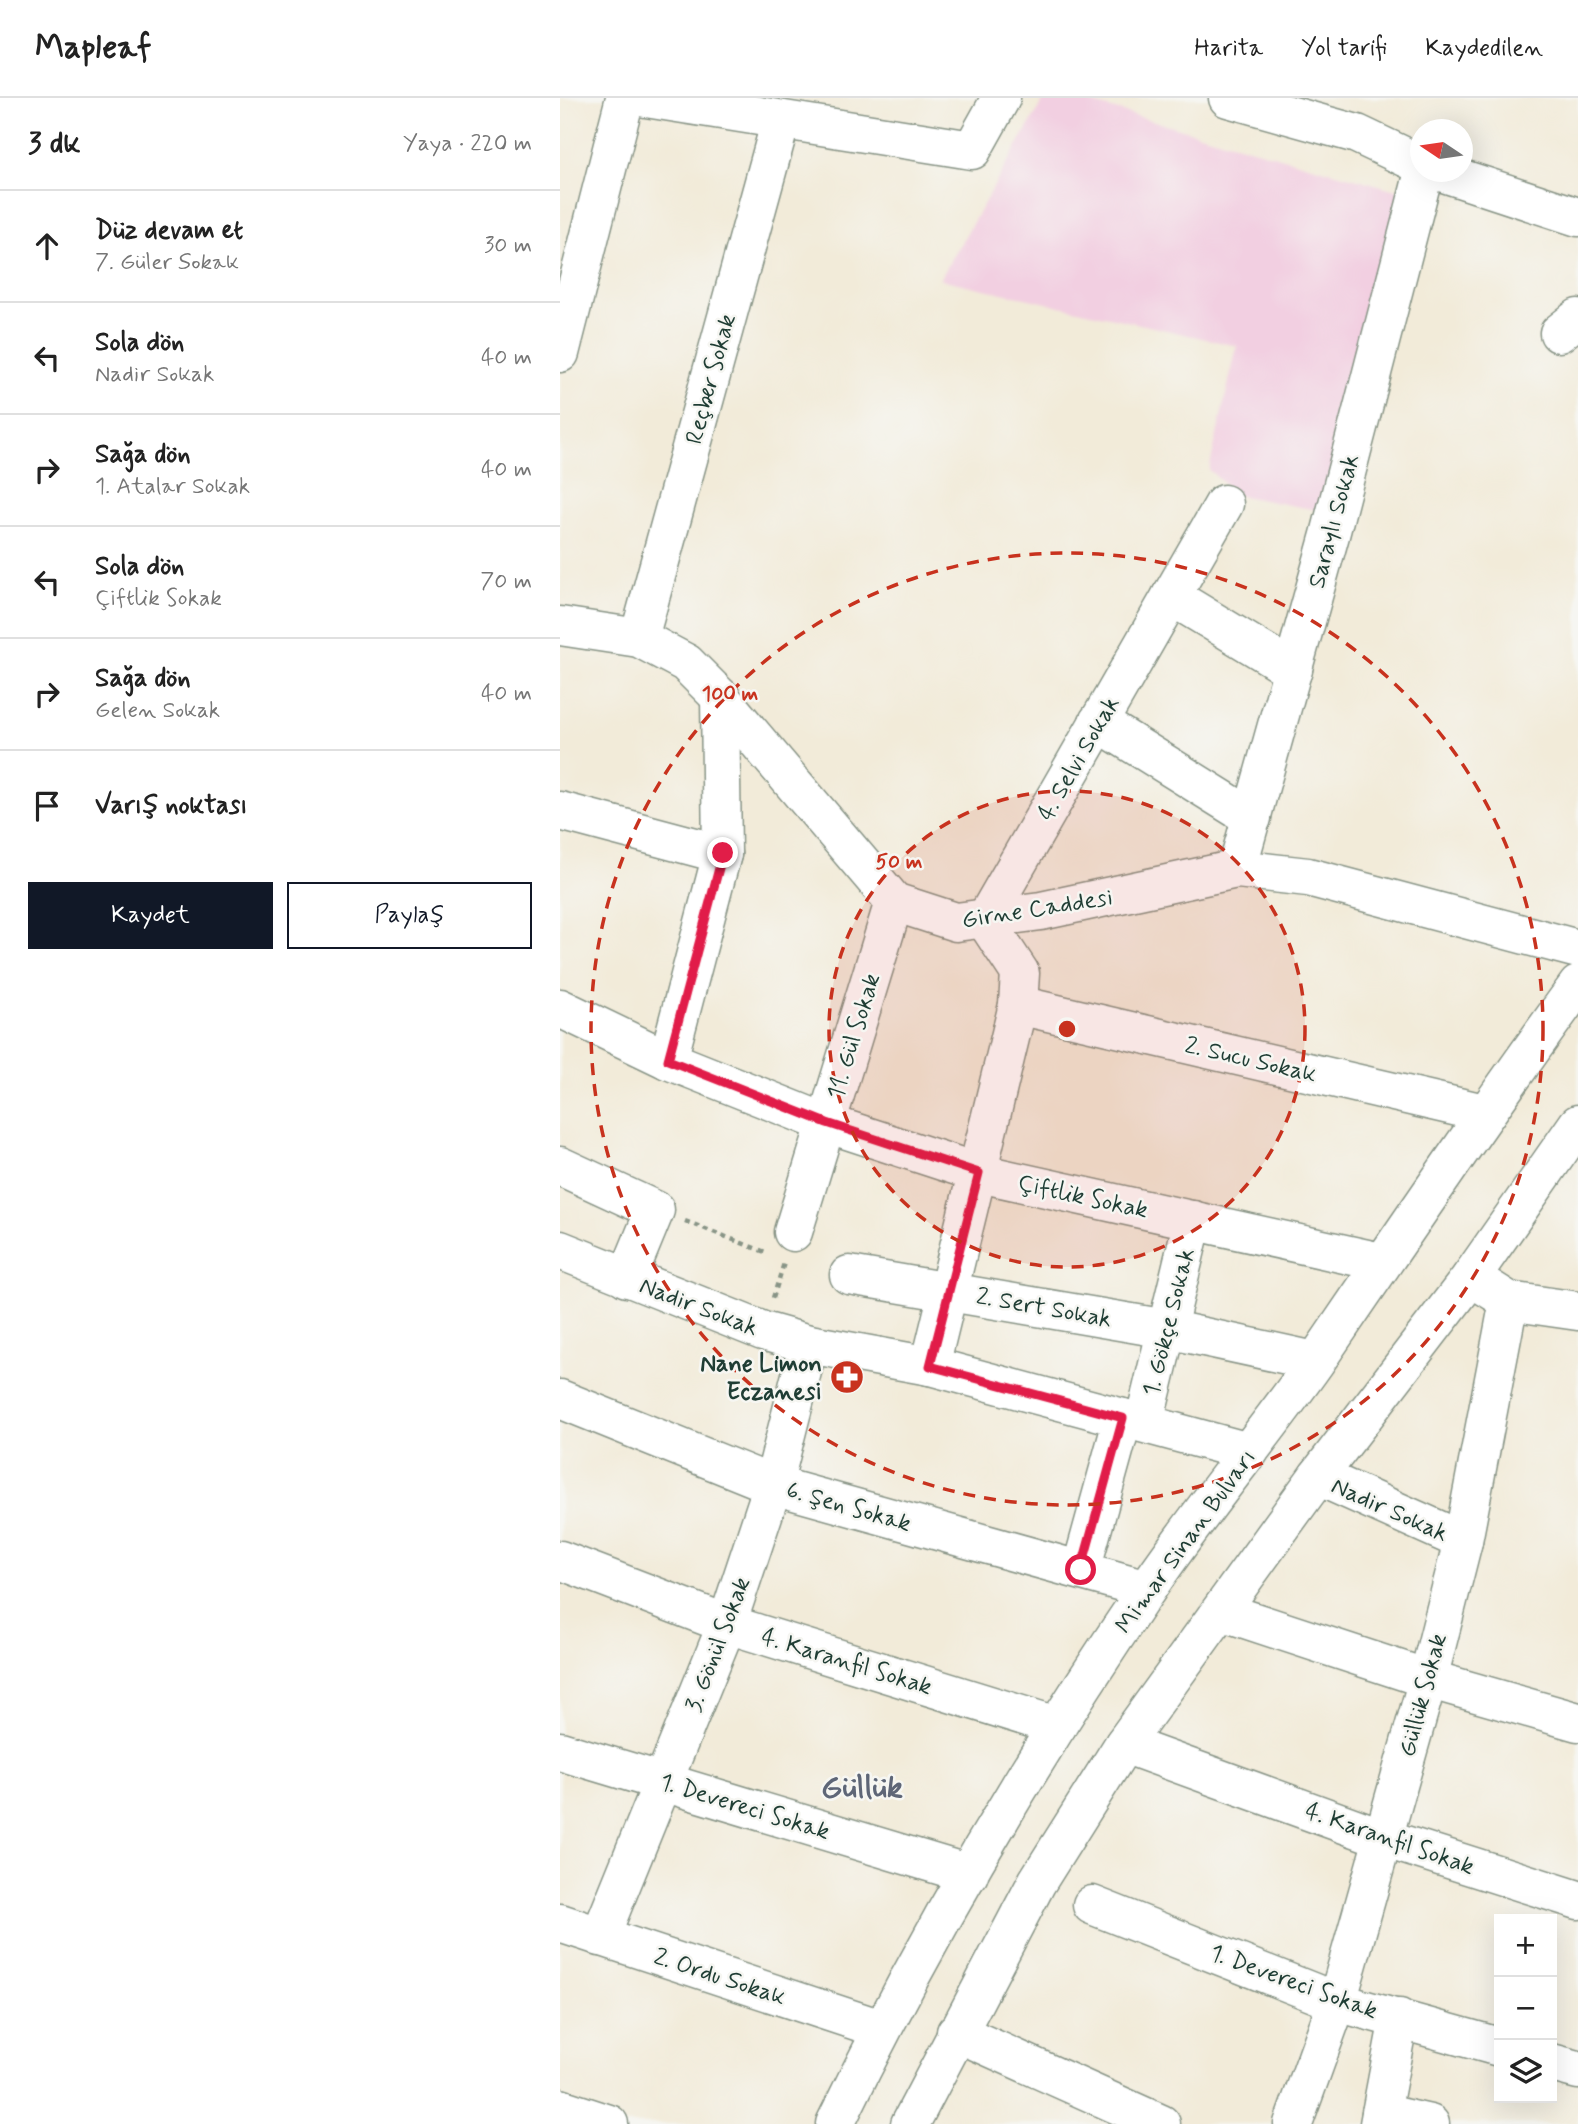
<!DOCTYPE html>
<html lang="tr">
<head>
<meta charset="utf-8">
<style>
  :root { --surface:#fff; --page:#f2f2f2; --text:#222; --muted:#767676; --line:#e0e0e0; --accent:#111827 }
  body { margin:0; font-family:Mynerve,sans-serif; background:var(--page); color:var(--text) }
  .controls { position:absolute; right:21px; bottom:21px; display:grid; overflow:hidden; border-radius:0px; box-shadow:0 7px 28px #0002 }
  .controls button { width:63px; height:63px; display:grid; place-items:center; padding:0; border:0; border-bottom:2px solid var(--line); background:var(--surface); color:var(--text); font:35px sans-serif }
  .compass { position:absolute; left:850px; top:21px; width:63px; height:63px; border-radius:50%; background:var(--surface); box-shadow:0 7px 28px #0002; rotate:283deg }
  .stop { position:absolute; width:21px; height:21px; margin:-16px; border:5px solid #e11d48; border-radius:50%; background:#fff }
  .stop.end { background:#e11d48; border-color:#fff; box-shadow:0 2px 7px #0008 }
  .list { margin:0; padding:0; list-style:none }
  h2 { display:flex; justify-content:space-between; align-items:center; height:91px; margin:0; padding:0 28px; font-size:30px }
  h2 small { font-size:23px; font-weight:400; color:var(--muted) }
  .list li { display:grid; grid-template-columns:46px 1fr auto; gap:21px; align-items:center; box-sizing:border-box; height:112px; padding:0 28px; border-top:2px solid var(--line) }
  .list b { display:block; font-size:26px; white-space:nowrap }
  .list p { margin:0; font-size:23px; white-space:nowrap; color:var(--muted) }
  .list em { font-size:23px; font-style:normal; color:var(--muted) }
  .actions { display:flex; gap:14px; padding:21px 28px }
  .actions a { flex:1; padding:16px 0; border:2px solid var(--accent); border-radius:0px; text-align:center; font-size:24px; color:var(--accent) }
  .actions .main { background:var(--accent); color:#fff }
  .icon { flex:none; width:38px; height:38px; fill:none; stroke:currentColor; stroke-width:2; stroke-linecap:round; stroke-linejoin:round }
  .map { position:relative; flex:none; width:1018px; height:2026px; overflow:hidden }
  header { display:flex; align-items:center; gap:42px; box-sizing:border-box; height:98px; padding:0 35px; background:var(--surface); border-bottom:2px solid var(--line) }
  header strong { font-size:33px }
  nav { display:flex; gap:38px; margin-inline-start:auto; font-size:24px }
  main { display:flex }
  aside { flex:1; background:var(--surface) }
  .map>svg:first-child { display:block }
  .built { fill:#f2cfe1 }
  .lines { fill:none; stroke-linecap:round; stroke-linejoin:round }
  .minor-casing { stroke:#889486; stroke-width:41 }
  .major-casing { stroke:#889486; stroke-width:41 }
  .path { stroke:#889486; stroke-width:4.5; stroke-dasharray:5 5; stroke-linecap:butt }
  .minor { stroke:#fff; stroke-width:38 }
  .major { stroke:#fff; stroke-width:38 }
  .route { stroke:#e11d48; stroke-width:9 }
  .ring { fill:none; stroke:#c8321e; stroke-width:3.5; stroke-dasharray:12 9 }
  .labels { text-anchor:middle; stroke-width:5; stroke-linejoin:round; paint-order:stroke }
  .street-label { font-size:24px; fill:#1f3d34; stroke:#f6f6f2 }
  .poi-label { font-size:24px; font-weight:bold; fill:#1f3d34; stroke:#f6f6f2; text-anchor:end }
  .district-label { font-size:32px; font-weight:bold; fill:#5e6677; stroke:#f6f6f2 }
  .centre { fill:#c8321e; stroke:#f6f6f2; stroke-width:3.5 }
  .ring-label { font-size:21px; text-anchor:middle; font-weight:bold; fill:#c8321e; stroke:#f6f6f2; stroke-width:5; stroke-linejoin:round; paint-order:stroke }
</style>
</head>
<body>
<header>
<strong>Mapleaf</strong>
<nav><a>Harita</a><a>Yol tarifi</a><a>Kaydedilen</a></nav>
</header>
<main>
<aside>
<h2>3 dk<small>Yaya · 220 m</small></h2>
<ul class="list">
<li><svg class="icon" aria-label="ahead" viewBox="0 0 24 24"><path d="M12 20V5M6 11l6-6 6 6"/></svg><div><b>Düz devam et</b><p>7. Güler Sokak</p></div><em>30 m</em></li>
<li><svg class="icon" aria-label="left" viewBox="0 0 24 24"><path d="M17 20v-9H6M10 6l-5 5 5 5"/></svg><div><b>Sola dön</b><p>Nadir Sokak</p></div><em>40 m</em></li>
<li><svg class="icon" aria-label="right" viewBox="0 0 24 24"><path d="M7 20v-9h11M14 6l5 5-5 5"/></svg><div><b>Sağa dön</b><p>1. Atalar Sokak</p></div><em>40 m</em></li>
<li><svg class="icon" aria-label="left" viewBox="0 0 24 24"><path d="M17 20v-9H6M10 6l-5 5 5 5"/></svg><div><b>Sola dön</b><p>Çiftlik Sokak</p></div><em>70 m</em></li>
<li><svg class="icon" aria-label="right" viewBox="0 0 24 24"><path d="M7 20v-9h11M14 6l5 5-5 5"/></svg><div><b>Sağa dön</b><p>Gelen Sokak</p></div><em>40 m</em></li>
<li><svg class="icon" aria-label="arrive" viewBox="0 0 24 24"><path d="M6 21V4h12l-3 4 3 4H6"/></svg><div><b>Varış noktası</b></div></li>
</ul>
<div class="actions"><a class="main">Kaydet</a><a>Paylaş</a></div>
</aside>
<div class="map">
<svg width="1018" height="2026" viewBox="0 0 1018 2026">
  <rect width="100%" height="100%" fill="#f6f6f2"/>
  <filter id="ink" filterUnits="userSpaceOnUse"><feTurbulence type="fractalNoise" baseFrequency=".0143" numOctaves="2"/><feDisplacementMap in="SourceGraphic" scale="14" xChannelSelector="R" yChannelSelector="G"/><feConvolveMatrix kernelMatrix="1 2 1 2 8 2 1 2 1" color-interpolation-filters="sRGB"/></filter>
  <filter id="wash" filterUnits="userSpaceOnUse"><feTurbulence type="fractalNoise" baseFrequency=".00686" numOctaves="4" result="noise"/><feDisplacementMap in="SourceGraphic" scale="28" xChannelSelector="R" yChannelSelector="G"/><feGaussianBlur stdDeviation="1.57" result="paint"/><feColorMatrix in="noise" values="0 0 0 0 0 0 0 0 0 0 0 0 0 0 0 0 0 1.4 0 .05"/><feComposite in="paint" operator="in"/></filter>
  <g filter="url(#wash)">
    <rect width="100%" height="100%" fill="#f2ebd9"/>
    <!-- built -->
    <path class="built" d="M485,0H513L843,94L762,413L677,397L649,372L677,248L380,181Z"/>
  </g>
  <g filter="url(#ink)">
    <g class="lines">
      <!-- minor casing -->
      <g class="minor-casing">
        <g id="minor">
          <path d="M86,0L412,52L441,0"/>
          <path d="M668,0L797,36L860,66"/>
          <path d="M881,74L1018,119"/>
          <path d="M999,235L1018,220"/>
          <path d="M0,255L65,0"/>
          <path d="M611,498L733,572"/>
          <path d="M79,540L221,22"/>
          <path d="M538,624L692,720"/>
          <path d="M0,713L162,756"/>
          <path d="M677,771L770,437L864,74"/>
          <path d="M458,907L924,1015"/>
          <path d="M0,910L108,962L266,1025L419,1075L821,1164"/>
          <path d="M108,962L162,756L160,599"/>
          <path d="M0,1068L95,1112L67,1180"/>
          <path d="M233,1134L334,804"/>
          <path d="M0,1152L203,1233L249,1246L370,1268L689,1354"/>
          <path d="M289,1177L607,1231L755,1263"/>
          <path d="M949,1203L1018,1213"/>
          <path d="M370,1268L458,907L460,875L425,822L664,406"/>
          <path d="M0,1301L213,1387L587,1491"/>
          <path d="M584,1325L633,1122"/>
          <path d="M758,1378L903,1443"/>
          <path d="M0,1462L167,1526L497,1628"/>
          <path d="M521,1472L563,1320"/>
          <path d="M661,1513L868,1581L1018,1624"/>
          <path d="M564,1646L823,1740L1018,1802"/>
          <path d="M0,1653L409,1776"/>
          <path d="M532,1807L777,1904L939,1949"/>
          <path d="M0,1825L321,1931"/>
          <path d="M40,1839L167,1526L213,1387L249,1246"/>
          <path d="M396,1934L601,2026"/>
          <path d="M992,1965L1018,1972"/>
          <path d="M0,2010L49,2026"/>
          <path d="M821,2015L870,2026"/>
          <path d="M733,2026L777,1904L868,1581L903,1443L949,1203L911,1179"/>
          <path d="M819,2026L839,1920"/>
        </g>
      </g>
      <!-- major casing -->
      <g class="major-casing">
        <g id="major">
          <path d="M0,528L79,540L126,565L160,599L334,804L396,824L481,813L677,771L748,779L1018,851"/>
          <path d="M275,2026C364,1842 470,1663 585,1494C638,1415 701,1341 756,1263C842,1137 928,1010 1018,887"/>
          <path d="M350,2026L477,1784L564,1646L758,1378L911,1179L1018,1026"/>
        </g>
      </g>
      <!-- path -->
      <g class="path">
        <path d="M125,1123L205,1154"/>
        <path d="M213,1200L224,1165"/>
      </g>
      <!-- minor -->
      <use href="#minor" class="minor"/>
      <!-- major -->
      <use href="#major" class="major"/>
    </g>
  </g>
  <g class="lines" filter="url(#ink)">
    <!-- route -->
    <path class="route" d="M163,755L108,962L267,1025L419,1075L370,1268L563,1320L521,1472"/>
  </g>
  <!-- distance rings -->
  <circle cx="507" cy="931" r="238" fill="#c8321e" fill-opacity=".12"/>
  <g class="ring">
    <circle cx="507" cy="931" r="238"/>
    <circle cx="507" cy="931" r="476"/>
  </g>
  <!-- icons -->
  <defs>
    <g id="pharmacy-disc" transform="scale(1.75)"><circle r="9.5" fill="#c8321e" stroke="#f6f6f2"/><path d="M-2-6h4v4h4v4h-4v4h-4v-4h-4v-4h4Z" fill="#fff"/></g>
  </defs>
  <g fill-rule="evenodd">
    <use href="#pharmacy-disc" x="287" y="1279"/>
  </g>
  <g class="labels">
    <!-- street labels -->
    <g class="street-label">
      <text transform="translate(150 281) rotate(-75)" y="8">Reçber Sokak</text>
      <text transform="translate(773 423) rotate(-75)" y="8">Saraylı Sokak</text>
      <text transform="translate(518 660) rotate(-60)" y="8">4. Selvi Sokak</text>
      <text transform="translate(477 810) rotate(-9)" y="8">Girne Caddesi</text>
      <text transform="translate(293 938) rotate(-73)" y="8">11. Gül Sokak</text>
      <text transform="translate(691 961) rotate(13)" y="8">2. Sucu Sokak</text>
      <text transform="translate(523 1098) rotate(12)" y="8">Çiftlik Sokak</text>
      <text transform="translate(139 1208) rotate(21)" y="8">Nadir Sokak</text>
      <text transform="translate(484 1209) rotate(10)" y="8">2. Sert Sokak</text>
      <text transform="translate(608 1224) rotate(-76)" y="8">1. Gökçe Sokak</text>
      <text transform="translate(289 1408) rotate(16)" y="8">6. Şen Sokak</text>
      <text transform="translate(830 1411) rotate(24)" y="8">Nadir Sokak</text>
      <text transform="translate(625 1443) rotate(-54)" y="8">Mimar Sinan Bulvarı</text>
      <text transform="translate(157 1546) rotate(-69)" y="8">3. Gönül Sokak</text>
      <text transform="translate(287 1563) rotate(17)" y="8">4. Karanfil Sokak</text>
      <text transform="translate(862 1597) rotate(-75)" y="8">Güllük Sokak</text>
      <text transform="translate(185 1708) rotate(17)" y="8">1. Devereci Sokak</text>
      <text transform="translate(830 1740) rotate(19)" y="8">4. Karanfil Sokak</text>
      <text transform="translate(160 1878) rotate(18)" y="8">2. Ordu Sokak</text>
      <text transform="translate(734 1883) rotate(20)" y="8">1. Devereci Sokak</text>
    </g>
    <!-- poi labels -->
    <g class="poi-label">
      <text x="262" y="1273">Nane Limon<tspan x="262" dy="28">Eczanesi</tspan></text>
    </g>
    <!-- district labels -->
    <g class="district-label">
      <text x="302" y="1699">Güllük</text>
    </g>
  </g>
  <circle cx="507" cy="931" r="10" class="centre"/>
  <g class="ring-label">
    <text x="170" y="602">100 m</text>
    <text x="339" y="770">50 m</text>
  </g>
</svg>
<div class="controls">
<button>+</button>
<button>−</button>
<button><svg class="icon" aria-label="layers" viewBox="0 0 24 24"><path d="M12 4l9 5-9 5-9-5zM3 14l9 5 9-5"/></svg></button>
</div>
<svg class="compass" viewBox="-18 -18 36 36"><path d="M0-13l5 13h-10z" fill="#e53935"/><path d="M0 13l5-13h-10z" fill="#767676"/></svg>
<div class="stop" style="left:521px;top:1472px"></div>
<div class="stop end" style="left:163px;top:755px"></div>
</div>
</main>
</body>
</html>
